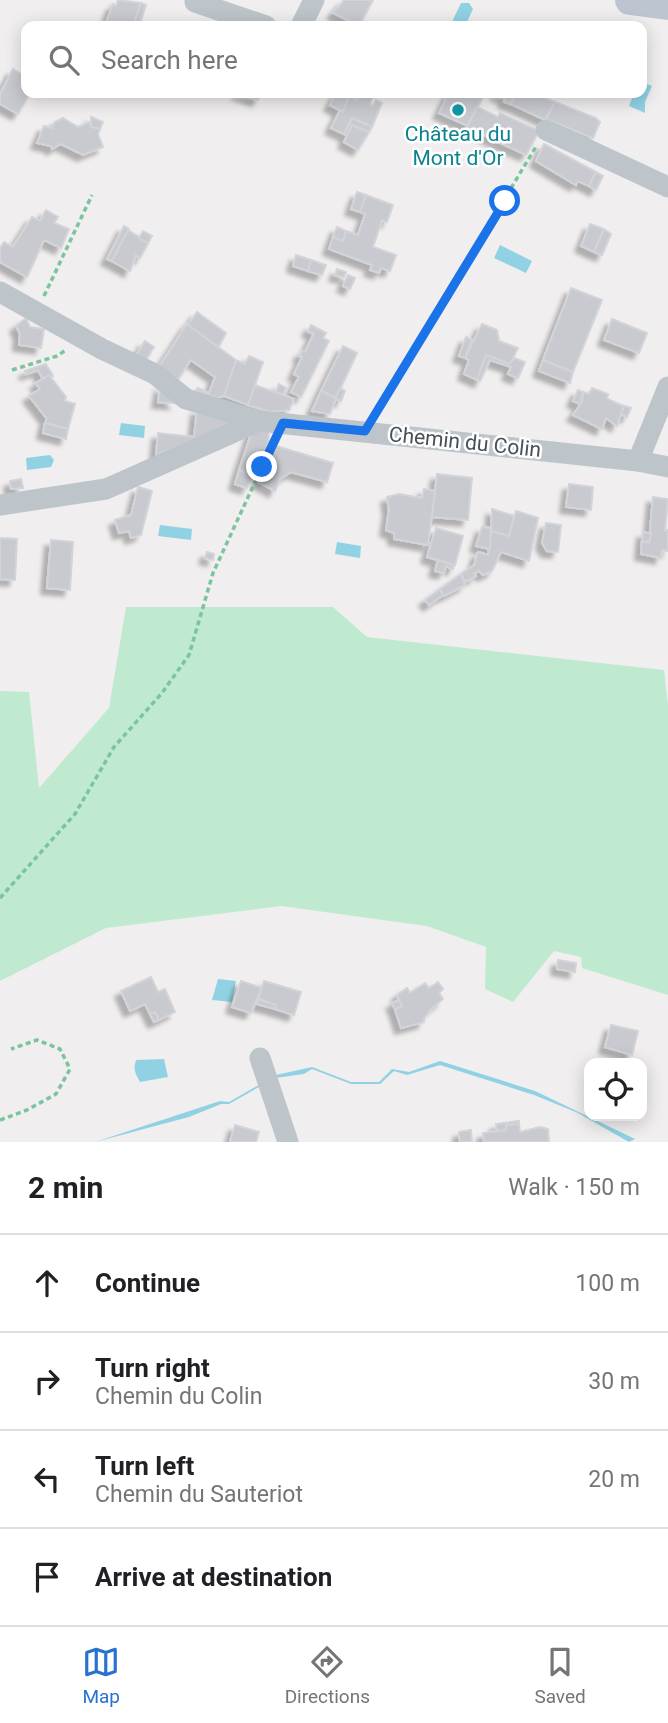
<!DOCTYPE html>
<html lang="en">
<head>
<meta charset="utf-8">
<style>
  :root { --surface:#fff; --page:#f2f2f2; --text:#202124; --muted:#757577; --line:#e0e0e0; --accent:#2872cf }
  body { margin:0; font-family:Roboto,sans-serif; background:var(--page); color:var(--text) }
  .controls { position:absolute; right:21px; bottom:21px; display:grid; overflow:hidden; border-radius:14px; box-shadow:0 4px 18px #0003 }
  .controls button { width:63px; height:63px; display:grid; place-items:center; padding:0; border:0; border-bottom:2px solid var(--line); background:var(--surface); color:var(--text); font:35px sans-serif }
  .stop { position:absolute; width:21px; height:21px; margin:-16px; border:5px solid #1a73e8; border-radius:50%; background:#fff }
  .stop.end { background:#1a73e8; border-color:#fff; box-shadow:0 2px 7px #0008 }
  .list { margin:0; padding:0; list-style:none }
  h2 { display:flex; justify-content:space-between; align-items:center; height:91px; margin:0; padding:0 28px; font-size:30px }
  h2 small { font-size:23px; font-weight:400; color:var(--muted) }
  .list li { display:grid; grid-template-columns:46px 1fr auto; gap:21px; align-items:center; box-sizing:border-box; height:98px; padding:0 28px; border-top:2px solid var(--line) }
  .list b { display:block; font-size:26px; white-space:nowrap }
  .list p { margin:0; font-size:23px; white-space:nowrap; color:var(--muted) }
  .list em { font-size:23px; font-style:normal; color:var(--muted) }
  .icon { flex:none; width:38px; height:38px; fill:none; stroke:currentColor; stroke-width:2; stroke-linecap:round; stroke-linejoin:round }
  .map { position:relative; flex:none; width:668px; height:1142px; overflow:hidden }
  .search { position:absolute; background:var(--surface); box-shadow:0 4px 18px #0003; left:21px; right:21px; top:21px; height:77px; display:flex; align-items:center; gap:18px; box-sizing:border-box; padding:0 24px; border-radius:14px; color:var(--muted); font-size:26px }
  .sheet { height:483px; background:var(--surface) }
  nav { display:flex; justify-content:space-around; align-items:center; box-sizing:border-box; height:98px; border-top:2px solid var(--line); background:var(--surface); font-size:19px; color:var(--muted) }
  nav a { display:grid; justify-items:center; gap:4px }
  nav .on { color:var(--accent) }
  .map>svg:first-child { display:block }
  .green { fill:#bfead0 }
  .water { fill:#90d2e4 }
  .building { fill:#c8cad0; stroke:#d2d4d9; stroke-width:2; filter:url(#shadow) }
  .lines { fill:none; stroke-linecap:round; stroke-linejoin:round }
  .path { stroke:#7ac5a0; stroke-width:3.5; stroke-dasharray:5 3.5; stroke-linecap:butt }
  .street { stroke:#bdc5cb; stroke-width:21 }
  .secondary { stroke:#bdc6d0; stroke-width:30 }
  .route { stroke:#1a73e8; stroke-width:9 }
  .culture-dot { fill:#0f9aa8; stroke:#fff; stroke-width:2.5 }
  .labels { text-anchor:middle; stroke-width:5; stroke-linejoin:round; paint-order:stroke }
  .culture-label { font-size:21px; fill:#0d838f; stroke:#fff }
  .street-label { font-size:21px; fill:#475159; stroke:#fff }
</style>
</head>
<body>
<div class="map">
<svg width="668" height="1142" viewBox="0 0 668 1142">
  <defs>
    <filter id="shadow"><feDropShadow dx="-6" dy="6" stdDeviation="2" flood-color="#0004"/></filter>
  </defs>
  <rect width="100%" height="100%" fill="#f0eeee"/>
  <!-- green -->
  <path class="green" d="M126,607H333L367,637L664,670L668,706V995L582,968L581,957L554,951L513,1002L485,989L486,947L427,926L281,906L106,928L0,981V691L29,692L39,788L109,708Z"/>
  <!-- water -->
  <g class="water">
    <path d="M461,3H469L473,9L465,26H450Z"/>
    <path d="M642,82L652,86L645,102V113L629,106L634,93H642Z"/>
    <path d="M500,245L532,261L526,273L494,258Z"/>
    <path d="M121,423L145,426L144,438L119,435Z"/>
    <path d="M50,455L54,460L51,467L27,470L26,458Z"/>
    <path d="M160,525L192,529L191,540L158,536Z"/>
    <path d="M337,542L361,546L360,558L335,554Z"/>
    <path d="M218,979L236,981L232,1002L212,1000Z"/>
    <path d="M164,1059L168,1077L140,1082C135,1073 133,1069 136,1060Z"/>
    <path d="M440,1061L535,1091L635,1139L629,1142L578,1113L534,1095L440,1065L407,1075L394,1071L380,1084H351L312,1069L304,1074L275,1078L229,1104H221L189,1117L95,1142L220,1101L229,1102L276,1075L312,1067L351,1082H379L392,1069L409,1072Z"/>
  </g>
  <!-- building -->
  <g class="building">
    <path d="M118,0L141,3L133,26H105L113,4L116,6Z"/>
    <path d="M344,0H373L359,26L333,13Z"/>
    <path d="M141,3L146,5L139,26H133Z"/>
    <path d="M13,69L26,77V93H30L18,114L0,104V94Z"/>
    <path d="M237,93H261L258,100Z"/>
    <path d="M337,93H361L357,100L349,96L343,112L330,105Z"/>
    <path d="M361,93L373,96L370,104L373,106L376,100L382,103L372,127L352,118L344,134L331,128L340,110L343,112L349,96L357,100Z"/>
    <path d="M449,93H485L468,126L439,113Z"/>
    <path d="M495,93H516L510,104L504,102L506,98Z"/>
    <path d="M516,93H533L555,102L545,120L511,104Z"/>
    <path d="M555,102L596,118L600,122L593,138L546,119Z"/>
    <path d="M477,107L498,117L500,113L539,131L526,155L467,127Z"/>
    <path d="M91,117L103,122L100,129L91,127Z"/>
    <path d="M63,118L78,127L89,122L91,127L100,129L98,134L103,147L83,155L61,144L52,149L51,146L37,143L44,126L52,128L55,122Z"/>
    <path d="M352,118L372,127L369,132L352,125L347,136L344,134Z"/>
    <path d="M352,125L369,132L358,150L344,142Z"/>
    <path d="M544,144L596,172L589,186L578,181L576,185L536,161Z"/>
    <path d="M596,172L603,176L596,190L589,186Z"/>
    <path d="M357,192L366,195L360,212L351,209Z"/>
    <path d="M366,195L393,205L387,222L382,220L373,247L396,255L390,271L381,268L379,273L370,270L372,265L329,249L333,237L343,241L346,231L358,235L365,214L360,212Z"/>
    <path d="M46,210L58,217L54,223L69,229L61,248L44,240L27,277L0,262V248L4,242L13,247L32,217L40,221Z"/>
    <path d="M590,224L604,229L594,252L581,246Z"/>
    <path d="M124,226L129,229L112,261L107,259Z"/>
    <path d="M337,227L346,231L343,241L333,237Z"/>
    <path d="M604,229L611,234L602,255L594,252Z"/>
    <path d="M128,230L148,243L140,258L136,255L130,271L112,261Z"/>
    <path d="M143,231L152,236L148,243L139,238Z"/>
    <path d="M296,255L311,260L308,271L293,266Z"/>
    <path d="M311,260L326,265L322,275L308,271Z"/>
    <path d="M337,269L346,272L344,277L335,275Z"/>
    <path d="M348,275L355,278L350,289L343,286Z"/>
    <path d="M571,288L602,300L573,372L543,360Z"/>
    <path d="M197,312L226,333L218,348L188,325Z"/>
    <path d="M26,318L30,327L44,329L41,348L19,345L20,334L16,326Z"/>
    <path d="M612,319L647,333L639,353L604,340Z"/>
    <path d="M187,324L236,360L224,396L217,398L196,390L198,388L209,393L215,377L191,360L178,379L159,367Z"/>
    <path d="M482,324L497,330L499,341L518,348L510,364L486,355L477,380L464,374L469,360L465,358Z"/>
    <path d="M311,325L326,333L323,338L329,341L301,397L291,392L299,377L294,374L302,357L299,356L302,351L305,352L314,333L308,331Z"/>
    <path d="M466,337L472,340L465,358L459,356Z"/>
    <path d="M145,341L154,347L145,361L135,357Z"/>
    <path d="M343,346L357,353L336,398L321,391Z"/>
    <path d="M486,355L510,364L514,358L525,362L518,378L508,374L511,367L490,360L480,381L477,380Z"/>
    <path d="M249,356L263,362L248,405L224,396L236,360L245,364Z"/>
    <path d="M543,360L573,372L570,383L539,371Z"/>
    <path d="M46,364L53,376L50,378L49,375L43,379L38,370L26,374L25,371Z"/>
    <path d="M49,375L66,397L65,401L75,404L68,429L45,423L47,419L29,396L40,389L36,383Z"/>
    <path d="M279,384L286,388L283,395L276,392Z"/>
    <path d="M161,385L175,403L158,402Z"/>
    <path d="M255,385L294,399L289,410L270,412L248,405Z"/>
    <path d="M340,388L345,391L341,401L335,399Z"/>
    <path d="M592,388L608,394L607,398L612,401L624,406L617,426L606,418L602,429L573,415L582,402L583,392L589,394Z"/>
    <path d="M578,390L583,392L580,404L573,401Z"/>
    <path d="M321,391L336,398L330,414L312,411Z"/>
    <path d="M624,406L631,408L627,417L621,414Z"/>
    <path d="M197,409L234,417L233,427L156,455L158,433L194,437Z"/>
    <path d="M45,423L68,429L66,439L43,433Z"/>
    <path d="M253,428L269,430L268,444L253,476L239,470Z"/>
    <path d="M276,446L333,463L327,482L291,472L280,479L275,491L258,482Z"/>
    <path d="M239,470L253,476L247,488L235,484Z"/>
    <path d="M437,474L472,478L468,520L432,517Z"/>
    <path d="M21,479L23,488L11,489L10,481Z"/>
    <path d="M569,484L593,487L591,510L566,507Z"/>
    <path d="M138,487L152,491L141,535L131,538L129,531L119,533L115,520L131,515Z"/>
    <path d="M424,489L435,491L428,545L394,539V533L386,530L389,510L387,497L399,494L422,498Z"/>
    <path d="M653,497L668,499L665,530H668V551L662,550L661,558L641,554L642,541L649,542Z"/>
    <path d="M492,509L514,516L509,536L491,531Z"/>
    <path d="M516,511L538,518L529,561L501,552L492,571L483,575L479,571L474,574L476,576L465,582L461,574L474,565L478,552L488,555L491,531L509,536Z"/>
    <path d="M546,523L561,525L558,552L547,551L542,543Z"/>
    <path d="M482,527L491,528L490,549L476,546Z"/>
    <path d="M436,528L463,536L455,565L427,557Z"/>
    <path d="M643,532L651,534L649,542L642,541Z"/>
    <path d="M0,538L17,539L15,580L0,579Z"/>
    <path d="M51,540L73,542L70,590L47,588Z"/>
    <path d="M207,552L214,554L213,560L205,558Z"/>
    <path d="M438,560L454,565L453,569L446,566L444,573L435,571Z"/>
    <path d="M461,574L465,585L444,596L440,589Z"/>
    <path d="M440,589L443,595L429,605L425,600Z"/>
    <path d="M558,960L576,963L575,972L557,969Z"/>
    <path d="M151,977L158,992L165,989L175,1012L159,1020L155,1012L150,1014L145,1004L130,1011L121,991Z"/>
    <path d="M241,981L262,988L251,1013L232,1007Z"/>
    <path d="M264,981L301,992L294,1015L275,1009L276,1005L258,999Z"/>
    <path d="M438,982L443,989L439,993L443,999L431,1009L424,1018V1022L401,1028L395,1009L402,1006L397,995L407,988L410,993L425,983L429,988Z"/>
    <path d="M258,999L276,1005L275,1009L257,1004Z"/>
    <path d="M399,1000L402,1006L395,1009L392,1003Z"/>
    <path d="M155,1012L159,1020L154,1022L150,1014Z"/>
    <path d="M611,1025L638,1031L632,1055L605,1047Z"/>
    <path d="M519,1121V1124L506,1125V1130L497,1132L496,1124Z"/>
    <path d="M519,1124L520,1132L540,1127L548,1129L549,1142H484L483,1133L506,1130V1125Z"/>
    <path d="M235,1125L259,1132L256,1142H230Z"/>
    <path d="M471,1130L472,1142H460L459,1132Z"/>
  </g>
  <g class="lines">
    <!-- path -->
    <g class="path">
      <path d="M44,296L92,195"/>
      <path d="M12,370L57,356L66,350"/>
      <path d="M375,414L537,145"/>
      <path d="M0,898L75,814L114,747L162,693L189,655L213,573L274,441"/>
      <path d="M0,1120L27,1110L56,1094L70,1069L60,1049L37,1040L11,1049"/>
    </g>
    <!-- street -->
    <g class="street">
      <path d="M195,2L266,26"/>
      <path d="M301,26L314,0"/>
      <path d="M546,130L668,187"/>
      <path d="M0,292L102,349L155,374L186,399L259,421L638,461L668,467"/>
      <path d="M638,461L668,387"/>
      <path d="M0,505L106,489L259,421"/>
      <path d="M260,1058L288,1142"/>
    </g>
    <!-- secondary -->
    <path class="secondary" d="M630,0L668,5"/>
  </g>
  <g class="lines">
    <!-- route -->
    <path class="route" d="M262,467L283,423L365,431L505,201"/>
  </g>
  <!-- markers -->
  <circle class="culture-dot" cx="458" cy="110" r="7"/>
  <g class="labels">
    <!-- culture labels -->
    <g class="culture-label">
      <text x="458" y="141">Château du<tspan x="458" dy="24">Mont d'Or</tspan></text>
    </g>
    <!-- street labels -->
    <g class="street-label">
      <text transform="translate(465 442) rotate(6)" y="7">Chemin du Colin</text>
    </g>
  </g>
</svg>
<div class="controls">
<button><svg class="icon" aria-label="locate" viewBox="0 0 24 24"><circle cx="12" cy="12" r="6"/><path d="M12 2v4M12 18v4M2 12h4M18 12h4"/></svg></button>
</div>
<div class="stop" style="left:505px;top:201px"></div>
<div class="stop end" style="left:262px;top:467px"></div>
<div class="search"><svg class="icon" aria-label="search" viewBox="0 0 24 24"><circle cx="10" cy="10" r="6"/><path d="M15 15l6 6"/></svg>Search here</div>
</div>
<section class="sheet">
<h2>2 min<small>Walk · 150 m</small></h2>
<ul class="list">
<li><svg class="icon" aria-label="ahead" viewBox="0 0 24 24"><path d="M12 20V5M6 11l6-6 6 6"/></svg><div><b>Continue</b></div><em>100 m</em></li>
<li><svg class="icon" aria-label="right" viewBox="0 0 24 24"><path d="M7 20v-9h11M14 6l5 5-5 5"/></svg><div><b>Turn right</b><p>Chemin du Colin</p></div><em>30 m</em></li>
<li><svg class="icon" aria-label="left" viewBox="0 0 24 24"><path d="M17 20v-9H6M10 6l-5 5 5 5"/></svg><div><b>Turn left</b><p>Chemin du Sauteriot</p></div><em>20 m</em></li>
<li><svg class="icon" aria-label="arrive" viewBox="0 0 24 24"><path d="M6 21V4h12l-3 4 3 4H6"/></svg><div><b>Arrive at destination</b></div></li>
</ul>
</section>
<nav>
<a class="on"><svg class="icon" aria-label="map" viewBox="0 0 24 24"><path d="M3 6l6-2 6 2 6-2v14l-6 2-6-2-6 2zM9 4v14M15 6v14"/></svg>Map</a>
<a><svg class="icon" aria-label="directions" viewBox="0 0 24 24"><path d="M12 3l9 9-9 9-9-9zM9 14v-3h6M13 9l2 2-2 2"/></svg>Directions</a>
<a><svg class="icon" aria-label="saved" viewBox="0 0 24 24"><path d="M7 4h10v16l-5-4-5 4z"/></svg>Saved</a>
</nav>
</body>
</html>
